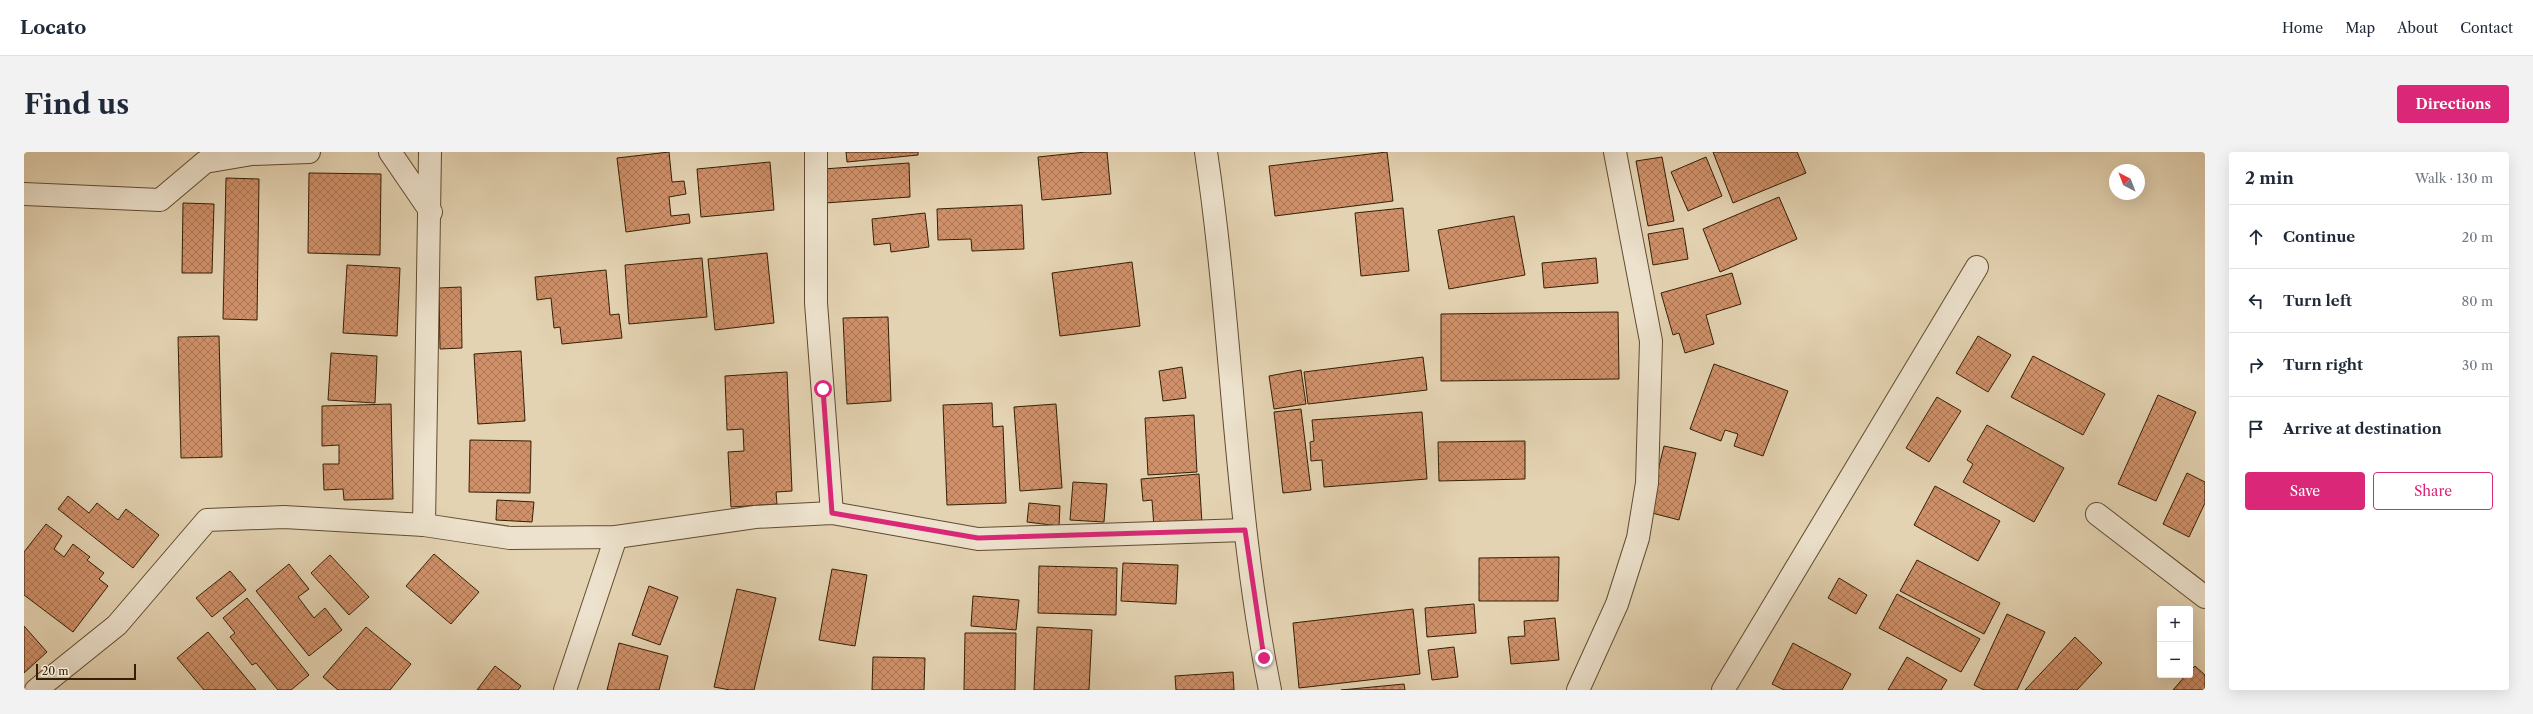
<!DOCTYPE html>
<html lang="en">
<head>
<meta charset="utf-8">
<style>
  :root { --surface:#fff; --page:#f2f2f3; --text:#1f2937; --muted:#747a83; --line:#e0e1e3; --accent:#db2777 }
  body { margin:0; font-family:"Libre Caslon Text",serif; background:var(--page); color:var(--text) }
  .controls { position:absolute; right:12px; bottom:12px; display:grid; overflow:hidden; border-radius:4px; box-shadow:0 4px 16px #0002 }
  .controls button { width:36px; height:36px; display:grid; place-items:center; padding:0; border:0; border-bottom:1px solid var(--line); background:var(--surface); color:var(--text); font:20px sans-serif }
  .compass { position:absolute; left:2085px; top:12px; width:36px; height:36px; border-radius:50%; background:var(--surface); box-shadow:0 4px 16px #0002; rotate:318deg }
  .scale { position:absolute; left:12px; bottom:10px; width:100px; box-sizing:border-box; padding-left:4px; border:2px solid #351f04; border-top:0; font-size:11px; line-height:14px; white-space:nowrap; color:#351f04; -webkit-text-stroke:3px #ede2cd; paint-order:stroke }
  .stop { position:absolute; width:12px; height:12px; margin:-9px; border:3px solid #db2777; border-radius:50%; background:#fff }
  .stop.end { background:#db2777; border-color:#fff; box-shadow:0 1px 4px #0008 }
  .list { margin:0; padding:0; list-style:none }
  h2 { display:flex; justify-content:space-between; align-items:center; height:52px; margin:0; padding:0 16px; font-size:17px }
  h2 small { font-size:13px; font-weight:400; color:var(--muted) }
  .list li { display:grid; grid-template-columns:26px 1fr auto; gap:12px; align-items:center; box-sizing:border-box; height:64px; padding:0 16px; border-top:1px solid var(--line) }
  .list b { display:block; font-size:15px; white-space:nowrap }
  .list em { font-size:13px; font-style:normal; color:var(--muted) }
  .actions { display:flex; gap:8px; padding:12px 16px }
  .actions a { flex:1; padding:9px 0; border:1px solid var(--accent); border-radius:4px; text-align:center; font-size:14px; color:var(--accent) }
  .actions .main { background:var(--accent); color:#fff }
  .icon { flex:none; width:22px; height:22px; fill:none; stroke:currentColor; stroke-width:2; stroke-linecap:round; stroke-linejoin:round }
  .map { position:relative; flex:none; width:2181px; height:538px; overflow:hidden; border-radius:4px }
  header { display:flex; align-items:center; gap:24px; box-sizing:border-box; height:56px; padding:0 20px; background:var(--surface); border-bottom:1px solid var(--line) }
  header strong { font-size:19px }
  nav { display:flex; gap:22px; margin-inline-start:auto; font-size:14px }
  .intro { display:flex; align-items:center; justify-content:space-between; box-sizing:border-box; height:96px; padding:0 24px }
  h1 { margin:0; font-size:28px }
  .button { padding:10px 18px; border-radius:4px; background:var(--accent); color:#fff; font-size:14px; font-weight:700 }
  main { display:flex; gap:24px; padding:0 24px }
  aside { flex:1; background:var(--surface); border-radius:4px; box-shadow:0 4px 16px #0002 }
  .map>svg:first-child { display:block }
  .building { fill:url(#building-cross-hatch); stroke:#351f04 }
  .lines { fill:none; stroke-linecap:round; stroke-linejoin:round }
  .minor-casing { stroke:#614c30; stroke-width:24 }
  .minor { stroke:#ede2cd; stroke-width:22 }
  .route { stroke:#db2777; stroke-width:5 }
</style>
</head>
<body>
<header>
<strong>Locato</strong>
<nav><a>Home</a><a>Map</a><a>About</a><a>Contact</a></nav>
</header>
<div class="intro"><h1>Find us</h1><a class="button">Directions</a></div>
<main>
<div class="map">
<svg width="2181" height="538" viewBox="0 0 2181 538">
  <defs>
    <pattern id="building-cross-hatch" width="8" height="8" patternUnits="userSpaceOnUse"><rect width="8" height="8" fill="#d0916a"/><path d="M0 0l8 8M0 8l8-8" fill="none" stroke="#aa7655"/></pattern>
  </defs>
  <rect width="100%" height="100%" fill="#e4d3b2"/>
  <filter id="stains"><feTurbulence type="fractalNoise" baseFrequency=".005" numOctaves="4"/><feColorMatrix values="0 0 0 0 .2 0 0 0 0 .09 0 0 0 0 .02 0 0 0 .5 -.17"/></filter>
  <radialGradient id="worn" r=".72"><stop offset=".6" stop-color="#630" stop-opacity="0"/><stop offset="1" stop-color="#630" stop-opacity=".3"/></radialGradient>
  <!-- building -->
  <g class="building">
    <path d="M645,0L648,30L660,29L662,42L645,45L647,64L665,62L666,71L602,80L593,6Z"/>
    <path d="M822,0H894V3L823,10Z"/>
    <path d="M1062,0H1083L1087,42L1018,48L1014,5Z"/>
    <path d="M1363,0L1369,49L1251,64L1245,14Z"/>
    <path d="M1689,0H1773L1782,21L1709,51Z"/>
    <path d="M1638,5L1650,69L1624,74L1612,9Z"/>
    <path d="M1682,5L1698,44L1664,59L1647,20Z"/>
    <path d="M746,10L750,58L677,65L673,17Z"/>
    <path d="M885,11L886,45L801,51L799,17Z"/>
    <path d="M285,21L357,22L356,103L284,101Z"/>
    <path d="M202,26L235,27L233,168L199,167Z"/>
    <path d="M1755,45L1773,87L1696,120L1679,77Z"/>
    <path d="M159,51L190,52L188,121H158Z"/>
    <path d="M998,53L1000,97L948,99L947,87L914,88L913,57Z"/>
    <path d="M1379,56L1385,119L1337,124L1331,61Z"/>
    <path d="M901,61L905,95L867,100L866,91L850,93L848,67Z"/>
    <path d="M1490,64L1501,123L1425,137L1414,78Z"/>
    <path d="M1659,76L1664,107L1629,113L1624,82Z"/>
    <path d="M743,101L750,171L691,178L684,107Z"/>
    <path d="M678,106L683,165L605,172L601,113Z"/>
    <path d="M1572,106L1574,131L1520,136L1518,111Z"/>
    <path d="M1108,110L1116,174L1036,184L1028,121Z"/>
    <path d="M323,113L376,116L373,184L319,181Z"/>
    <path d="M582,118L586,163L595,162L598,186L538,192L536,175L530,176L527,146L513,148L511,125Z"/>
    <path d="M1708,121L1717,152L1682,163L1690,192L1661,201L1655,181L1649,183L1637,141Z"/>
    <path d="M437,135L438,196L416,197L415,136Z"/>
    <path d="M1594,160L1595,227L1417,229V162Z"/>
    <path d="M864,165L867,249L823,252L819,166Z"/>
    <path d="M195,184L198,305L157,306L154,185Z"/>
    <path d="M1954,184L1987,203L1964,240L1932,221Z"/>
    <path d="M497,199L501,269L454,272L450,202Z"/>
    <path d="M307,201L353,204L351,251L304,248Z"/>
    <path d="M2009,204L2081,242L2059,283L1987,245Z"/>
    <path d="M1399,205L1403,238L1284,252L1280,220Z"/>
    <path d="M1690,212L1764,239L1739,304L1710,294L1714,282L1701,278L1697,289L1666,277Z"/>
    <path d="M1158,215L1162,246L1139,249L1135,219Z"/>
    <path d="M1277,218L1282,252L1250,257L1245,224Z"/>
    <path d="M763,220L768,339L752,340L753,352L707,355L704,300L720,299L719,277L703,278L701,224Z"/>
    <path d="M2134,243L2172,260L2132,349L2094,332Z"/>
    <path d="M1913,245L1937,259L1905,310L1882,296Z"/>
    <path d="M968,251L969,275L979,274L982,351L923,353L919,253Z"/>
    <path d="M367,252L369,347L320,348L319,337L300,338L299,312H315V293L298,294V254Z"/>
    <path d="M1032,252L1038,336L996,339L990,255Z"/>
    <path d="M1277,257L1287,338L1259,341L1250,260Z"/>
    <path d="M1398,260L1403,327L1300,335L1298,308L1287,309L1286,290L1290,289L1288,268Z"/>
    <path d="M1170,263L1173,320L1124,323L1121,266Z"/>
    <path d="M1963,273L2040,316L2010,370L1939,330L1949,312L1943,308Z"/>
    <path d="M446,288L507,289L506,341L445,340Z"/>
    <path d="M1501,289V327L1415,329L1414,290Z"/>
    <path d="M1640,294L1672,301L1655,368L1624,360Z"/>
    <path d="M2163,321L2181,330V351L2165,385L2139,372Z"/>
    <path d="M1175,322L1178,372L1130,375L1128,348L1119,349L1117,327Z"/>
    <path d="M1049,330L1083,332L1080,370L1046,368Z"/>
    <path d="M1911,334L1976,369L1954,409L1890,373Z"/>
    <path d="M44,344L65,361L73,351L94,368L102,357L135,383L109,416L34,357Z"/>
    <path d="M473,348L510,350L508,370L472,368Z"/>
    <path d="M1005,351L1036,354L1035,374L1003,370Z"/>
    <path d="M22,372L38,384L30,397L40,405L49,392L66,405L63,408L80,421L75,427L84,434L49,480L0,443V400Z"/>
    <path d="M410,402L455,440L427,472L382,434Z"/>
    <path d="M306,403L345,445L325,463L287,421Z"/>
    <path d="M1535,405L1534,449H1455V406Z"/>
    <path d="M1893,408L1976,451L1960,482L1876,439Z"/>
    <path d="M1099,411L1154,413L1152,452L1097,449Z"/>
    <path d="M265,412L285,437L274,445L290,466L301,456L318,478L285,504L232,439Z"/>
    <path d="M1015,414L1093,416L1092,463L1014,461Z"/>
    <path d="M808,417L843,423L831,494L795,488Z"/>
    <path d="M206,419L222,438L188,465L172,446Z"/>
    <path d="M1815,426L1843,443L1832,462L1804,446Z"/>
    <path d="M625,434L654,445L636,493L608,483Z"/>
    <path d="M713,437L752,446L730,538H706L690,535Z"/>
    <path d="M1873,442L1956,487L1937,520L1855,476Z"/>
    <path d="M949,444L995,448L992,478L947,474Z"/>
    <path d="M223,446L285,523L267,538H254L232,511L228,513L206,485L211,481L199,466Z"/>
    <path d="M1450,452L1452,481L1403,485L1401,456Z"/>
    <path d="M1389,457L1396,522L1275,536L1269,471Z"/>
    <path d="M1983,462L2021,480L1993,538H1960L1950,533Z"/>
    <path d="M1531,466L1535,508L1487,512L1484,485L1501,484L1500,469Z"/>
    <path d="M0,474L23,500L0,521Z"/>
    <path d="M342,475L387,512L366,538H314L299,525Z"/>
    <path d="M1013,475L1068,478L1065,538H1010Z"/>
    <path d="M184,480L232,538H180L153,506Z"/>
    <path d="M941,481H992L991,538H940Z"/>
    <path d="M2051,485L2078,511L2053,538H2001Z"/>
    <path d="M595,491L644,504L635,538H583Z"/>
    <path d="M1769,491L1827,522L1818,538H1760L1748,532Z"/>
    <path d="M1430,495L1434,525L1408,528L1404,498Z"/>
    <path d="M849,505L901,506L900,538H848Z"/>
    <path d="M1883,505L1923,528L1917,538H1864Z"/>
    <path d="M471,514L497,534L494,538H453Z"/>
    <path d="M2171,514L2181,523V538H2149L2162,523H2166V519Z"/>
    <path d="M1209,520L1210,538H1152L1151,524Z"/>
    <path d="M1380,532L1381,538H1317Z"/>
  </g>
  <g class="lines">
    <!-- minor casing -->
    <g class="minor-casing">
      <g id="minor">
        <path d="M366,0L407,60"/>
        <path d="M792,0V151L808,361"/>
        <path d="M1182,0C1209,179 1210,361 1246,538"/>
        <path d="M0,42L136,48L181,10L228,2L285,0"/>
        <path d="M2073,362L2181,445"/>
        <path d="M400,373L406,0"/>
        <path d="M12,538L93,473L183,368L260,365L400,373L486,386L592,385L731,365L808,361L954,387L1221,378"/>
        <path d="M541,538L592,385"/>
        <path d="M1554,538L1593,452L1614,386L1623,331L1627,189L1591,0"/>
        <path d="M1699,538L1953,115"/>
      </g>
    </g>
    <!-- minor -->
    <use href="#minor" class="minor"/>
  </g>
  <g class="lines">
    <!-- route -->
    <path class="route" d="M799,237L808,361L954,386L1221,378L1240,506"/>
  </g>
  <rect width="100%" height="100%" filter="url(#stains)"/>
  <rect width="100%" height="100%" fill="url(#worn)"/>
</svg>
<div class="controls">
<button>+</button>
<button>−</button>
</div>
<svg class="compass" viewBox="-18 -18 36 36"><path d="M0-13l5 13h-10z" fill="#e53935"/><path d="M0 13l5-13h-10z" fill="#747a83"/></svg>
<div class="scale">20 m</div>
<div class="stop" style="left:799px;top:237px"></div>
<div class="stop end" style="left:1240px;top:506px"></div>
</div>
<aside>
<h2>2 min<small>Walk · 130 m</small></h2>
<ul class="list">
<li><svg class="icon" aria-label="ahead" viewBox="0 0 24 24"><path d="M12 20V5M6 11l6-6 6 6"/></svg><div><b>Continue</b></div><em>20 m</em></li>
<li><svg class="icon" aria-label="left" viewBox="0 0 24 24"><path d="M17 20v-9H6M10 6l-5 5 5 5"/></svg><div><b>Turn left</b></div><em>80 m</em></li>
<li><svg class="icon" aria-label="right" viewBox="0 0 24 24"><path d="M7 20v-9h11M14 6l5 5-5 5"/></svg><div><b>Turn right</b></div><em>30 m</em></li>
<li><svg class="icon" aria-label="arrive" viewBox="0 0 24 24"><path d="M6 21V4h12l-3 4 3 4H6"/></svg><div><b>Arrive at destination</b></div></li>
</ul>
<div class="actions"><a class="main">Save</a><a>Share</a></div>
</aside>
</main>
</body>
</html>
